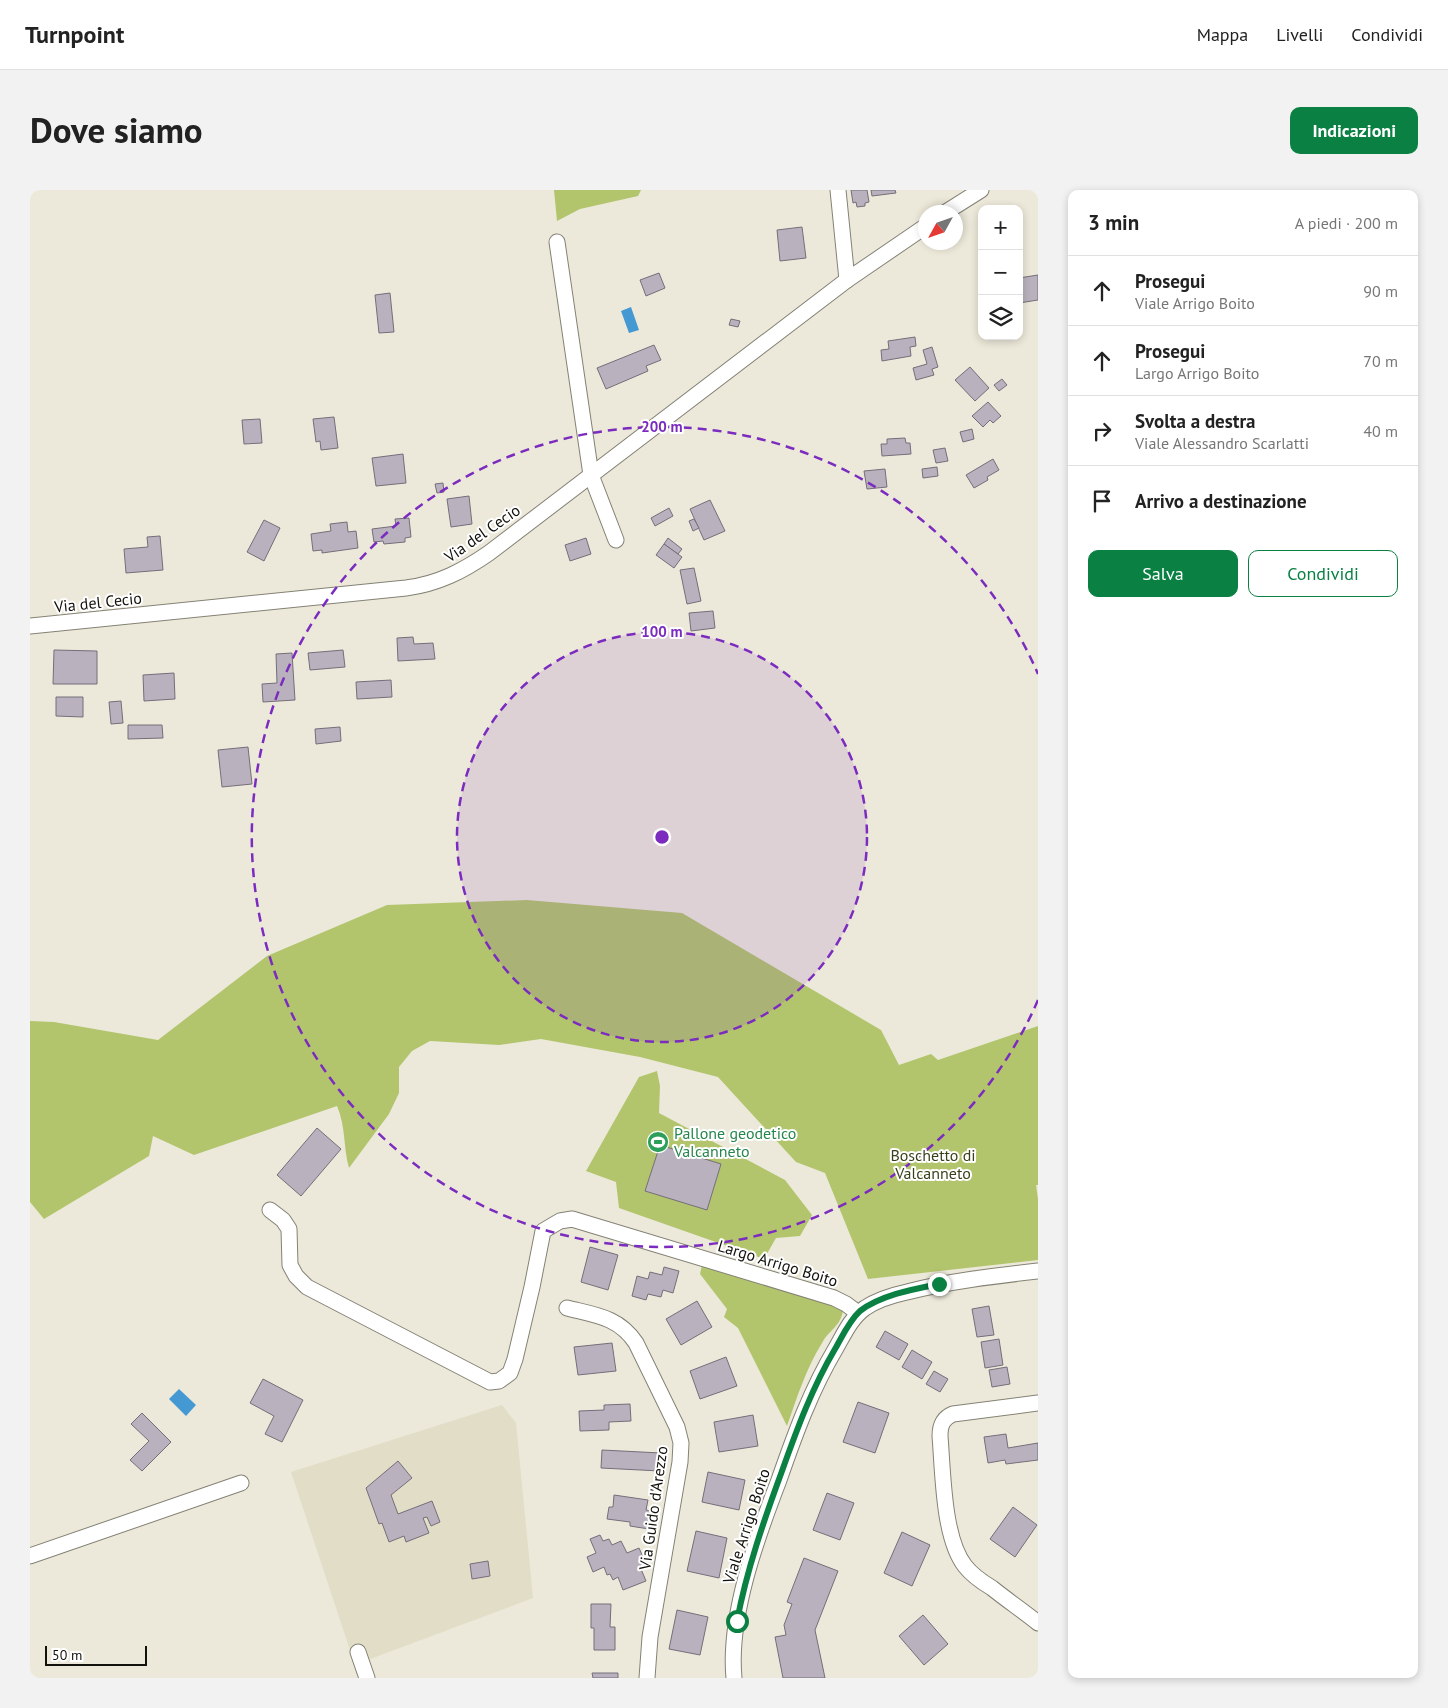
<!DOCTYPE html>
<html lang="it">
<head>
<meta charset="utf-8">
<style>
  :root { --surface:#fff; --page:#f2f2f2; --text:#222; --muted:#767676; --line:#e0e0e0; --accent:#0b8043 }
  body { margin:0; font-family:"PT Sans",sans-serif; background:var(--page); color:var(--text) }
  .controls { position:absolute; right:15px; top:15px; display:grid; overflow:hidden; border-radius:10px; box-shadow:0 2px 8px #0003 }
  .controls button { width:45px; height:45px; display:grid; place-items:center; padding:0; border:0; border-bottom:1px solid var(--line); background:var(--surface); color:var(--text); font:25px sans-serif }
  .compass { position:absolute; left:888px; top:15px; width:45px; height:45px; border-radius:50%; background:var(--surface); box-shadow:0 2px 8px #0003; rotate:230deg }
  .scale { position:absolute; left:15px; bottom:12px; width:102px; box-sizing:border-box; padding-left:5px; border:2px solid #12110c; border-top:0; font-size:14px; line-height:18px; white-space:nowrap; color:#12110c; -webkit-text-stroke:4px #fff; paint-order:stroke }
  .stop { position:absolute; width:15px; height:15px; margin:-11px; border:4px solid #0b8043; border-radius:50%; background:#fff }
  .stop.end { background:#0b8043; border-color:#fff; box-shadow:0 1px 5px #0008 }
  .list { margin:0; padding:0; list-style:none }
  h2 { display:flex; justify-content:space-between; align-items:center; height:65px; margin:0; padding:0 20px; font-size:21px }
  h2 small { font-size:16px; font-weight:400; color:var(--muted) }
  .list li { display:grid; grid-template-columns:32px 1fr auto; gap:15px; align-items:center; box-sizing:border-box; height:70px; padding:0 20px; border-top:1px solid var(--line) }
  .list b { display:block; font-size:19px; white-space:nowrap }
  .list p { margin:0; font-size:16px; white-space:nowrap; color:var(--muted) }
  .list em { font-size:16px; font-style:normal; color:var(--muted) }
  .actions { display:flex; gap:10px; padding:15px 20px }
  .actions a { flex:1; padding:11px 0; border:1px solid var(--accent); border-radius:10px; text-align:center; font-size:18px; color:var(--accent) }
  .actions .main { background:var(--accent); color:#fff }
  .icon { flex:none; width:28px; height:28px; fill:none; stroke:currentColor; stroke-width:2; stroke-linecap:round; stroke-linejoin:round }
  .map { position:relative; flex:none; width:1008px; height:1488px; overflow:hidden; border-radius:10px }
  header { display:flex; align-items:center; gap:30px; box-sizing:border-box; height:70px; padding:0 25px; background:var(--surface); border-bottom:1px solid var(--line) }
  header strong { font-size:24px }
  nav { display:flex; gap:28px; margin-inline-start:auto; font-size:18px }
  .intro { display:flex; align-items:center; justify-content:space-between; box-sizing:border-box; height:120px; padding:0 30px }
  h1 { margin:0; font-size:35px }
  .button { padding:12px 22px; border-radius:10px; background:var(--accent); color:#fff; font-size:18px; font-weight:700 }
  main { display:flex; gap:30px; padding:0 30px }
  aside { flex:1; background:var(--surface); border-radius:10px; box-shadow:0 2px 8px #0003 }
  .map>svg:first-child { display:block }
  .built { fill:#e1ddc7 }
  .green { fill:#b2c56d }
  .water { fill:#4599d3 }
  .building { fill:#b9b2be; stroke:#756e7a }
  .lines { fill:none; stroke-linecap:round; stroke-linejoin:round }
  .minor-casing { stroke:#848275; stroke-width:17 }
  .minor { stroke:#fff; stroke-width:15 }
  .route { stroke:#0b8043; stroke-width:6 }
  .ring { fill:none; stroke:#7b2cbf; stroke-width:2.5; stroke-dasharray:9 6 }
  .labels { text-anchor:middle; stroke-width:4; stroke-linejoin:round; paint-order:stroke }
  .street-label { font-size:16px; fill:#12110c; stroke:#fff }
  .leisure-label { font-size:16px; fill:#27864d; stroke:#fff; text-anchor:start }
  .park-label { font-size:16px; fill:#39411b; stroke:#fff }
  .centre { fill:#7b2cbf; stroke:#fff; stroke-width:2.5 }
  .ring-label { font-size:15px; text-anchor:middle; font-weight:bold; fill:#7b2cbf; stroke:#fff; stroke-width:4; stroke-linejoin:round; paint-order:stroke }
</style>
</head>
<body>
<header>
<strong>Turnpoint</strong>
<nav><a>Mappa</a><a>Livelli</a><a>Condividi</a></nav>
</header>
<div class="intro"><h1>Dove siamo</h1><a class="button">Indicazioni</a></div>
<main>
<div class="map">
<svg width="1008" height="1488" viewBox="0 0 1008 1488">
  <rect width="100%" height="100%" fill="#ece9da"/>
  <!-- built -->
  <path class="built" d="M472,1215L486,1233L503,1408L335,1471L332,1462L321,1463L261,1282Z"/>
  <!-- green -->
  <g class="green">
    <path d="M524,0H611L608,6L550,19L527,31Z"/>
    <path d="M497,710L652,723L851,840L869,875L901,864L908,870L1008,836V995H1006L1008,1009V1070L838,1089L795,983L766,972L688,887L610,867L511,849L469,855L400,851L382,861L369,877V903L359,924L319,978C313,956 316,937 307,916L164,965L123,946L119,966L14,1029L0,1012V831L24,832L128,850L237,766L357,715Z"/>
    <path d="M627,881L630,896L629,923L755,990L782,1025L770,1046L746,1048L734,1069L589,1018L586,992L556,981L609,887Z"/>
    <path d="M672,1075L803,1114L813,1121C810,1137 799,1140 792,1153C776,1179 767,1207 757,1236L708,1138L694,1127L697,1119L670,1084Z"/>
  </g>
  <!-- water -->
  <g class="water">
    <path d="M601,117L609,140L599,143L591,121Z"/>
    <path d="M149,1199L166,1215L156,1226L139,1209Z"/>
  </g>
  <!-- building -->
  <g class="building">
    <path d="M821,0H837L839,12L835,13V16L827,17L826,12L823,13Z"/>
    <path d="M841,0H865L866,3L842,6Z"/>
    <path d="M772,37L776,68L750,71L747,40Z"/>
    <path d="M629,83L635,98L616,106L610,90Z"/>
    <path d="M1008,85V110L989,113V88Z"/>
    <path d="M360,103L364,142L349,143L345,105Z"/>
    <path d="M701,129L710,131L708,137L699,135Z"/>
    <path d="M885,147L886,156L880,157L881,166L852,171L851,160L859,159L858,151Z"/>
    <path d="M624,155L631,170L616,176L618,181L576,199L567,178Z"/>
    <path d="M902,157L908,177L902,179L904,185L886,190L883,178L897,174L893,160Z"/>
    <path d="M940,177L959,198L945,211L925,190Z"/>
    <path d="M972,189L977,195L969,201L964,195Z"/>
    <path d="M958,212L971,226L963,233L960,230L953,237L942,226Z"/>
    <path d="M304,227L308,258L291,260L290,251L286,252L283,229Z"/>
    <path d="M230,229L232,253L214,254L212,230Z"/>
    <path d="M942,239L944,249L933,252L930,242Z"/>
    <path d="M875,248L876,253H880L881,264L852,266L851,254H857V249Z"/>
    <path d="M915,258L918,271L906,273L903,260Z"/>
    <path d="M373,264L376,293L346,296L342,268Z"/>
    <path d="M963,269L969,280L957,287L958,290L944,298L936,285Z"/>
    <path d="M907,277L908,286L893,288L892,279Z"/>
    <path d="M855,279L857,297L837,299L834,281Z"/>
    <path d="M413,293L414,302L407,303L405,294Z"/>
    <path d="M439,306L442,334L421,337L417,309Z"/>
    <path d="M680,310L695,341L674,350L660,319Z"/>
    <path d="M639,318L643,326L625,336L621,328Z"/>
    <path d="M379,328L381,347L375,348V352L354,354L353,351L344,352L342,339L366,336L365,329Z"/>
    <path d="M664,329L669,338L663,341L659,331Z"/>
    <path d="M234,330L250,338L234,371L217,362Z"/>
    <path d="M317,332L318,342L326,341L328,358L292,363V360L283,361L281,344L301,341L300,334Z"/>
    <path d="M130,346L133,380L96,383L94,359L118,357L117,347Z"/>
    <path d="M556,348L561,364L540,371L535,355Z"/>
    <path d="M638,348L652,359L648,364L634,354Z"/>
    <path d="M634,354L652,367L644,378L626,365Z"/>
    <path d="M664,378L671,411L657,414L650,380Z"/>
    <path d="M683,421L685,438L661,441L659,423Z"/>
    <path d="M383,447L384,454L403,453L405,469L368,471L367,448Z"/>
    <path d="M24,460L67,461V494H23Z"/>
    <path d="M313,460L315,477L280,480L278,463Z"/>
    <path d="M262,463L265,510L233,512L232,494L247,493L246,464Z"/>
    <path d="M144,483L145,509L114,511L113,485Z"/>
    <path d="M361,490L362,507L327,509L326,492Z"/>
    <path d="M26,507H53V527L26,526Z"/>
    <path d="M91,511L93,533L81,534L79,512Z"/>
    <path d="M98,535H132L133,548L98,549Z"/>
    <path d="M310,537L311,551L286,554L285,539Z"/>
    <path d="M218,557L222,594L192,597L188,560Z"/>
    <path d="M287,938L311,959L271,1006L247,985Z"/>
    <path d="M630,955L691,974L677,1020L615,1001Z"/>
    <path d="M560,1057L588,1065L578,1100L551,1092Z"/>
    <path d="M634,1077L649,1081L643,1103L633,1100L631,1107L618,1104L616,1110L602,1106L607,1086L618,1089L620,1082L632,1085Z"/>
    <path d="M667,1111L682,1137L651,1155L636,1129Z"/>
    <path d="M959,1116L964,1145L947,1147L942,1119Z"/>
    <path d="M855,1141L878,1154L869,1170L846,1157Z"/>
    <path d="M969,1149L973,1175L955,1178L951,1152Z"/>
    <path d="M582,1153L586,1181L548,1185L544,1157Z"/>
    <path d="M882,1160L902,1172L892,1189L872,1177Z"/>
    <path d="M696,1167L707,1196L670,1209L660,1181Z"/>
    <path d="M977,1177L980,1194L962,1197L959,1180Z"/>
    <path d="M904,1181L918,1189L910,1202L896,1194Z"/>
    <path d="M233,1189L273,1210L252,1252L235,1244L244,1226L220,1213Z"/>
    <path d="M828,1212L859,1223L845,1263L813,1252Z"/>
    <path d="M600,1214L601,1231L579,1232V1240L550,1241L549,1221L574,1220V1215Z"/>
    <path d="M112,1223L141,1252L112,1281L100,1270L119,1251L101,1234Z"/>
    <path d="M723,1225L728,1256L689,1262L684,1232Z"/>
    <path d="M976,1244L978,1258L1008,1253V1270L976,1274L975,1270L958,1273L954,1247Z"/>
    <path d="M572,1260L631,1263L630,1281L571,1278Z"/>
    <path d="M368,1271L382,1288L361,1305L368,1324L402,1311L410,1332L401,1336L397,1327L393,1328L399,1343L376,1352L374,1346L359,1352L352,1333L349,1334L336,1298Z"/>
    <path d="M678,1282L715,1290L709,1320L672,1312Z"/>
    <path d="M797,1303L824,1313L810,1350L783,1340Z"/>
    <path d="M584,1305L618,1310L616,1320L622,1321L619,1339L600,1336V1332L577,1329L579,1317H583Z"/>
    <path d="M983,1317L1007,1335L985,1367L960,1349Z"/>
    <path d="M666,1341L697,1348L689,1388L657,1381Z"/>
    <path d="M872,1342L900,1355L882,1396L854,1383Z"/>
    <path d="M570,1345L573,1351L579,1349L582,1355L591,1351L597,1363L609,1358L617,1376L611,1379L616,1391L593,1400L588,1387L583,1390L580,1384L577,1385L574,1377L563,1382L557,1367L566,1363L560,1349Z"/>
    <path d="M774,1368L808,1381L785,1440L795,1488H753L745,1447L756,1445L754,1435L762,1414L757,1412Z"/>
    <path d="M458,1371L460,1386L442,1389L440,1374Z"/>
    <path d="M561,1414H581L580,1437H585V1460H564V1438H561Z"/>
    <path d="M647,1420L678,1427L670,1465L639,1459Z"/>
    <path d="M893,1425L918,1454L894,1475L869,1446Z"/>
    <path d="M562,1483H588V1488H563Z"/>
  </g>
  <g class="lines">
    <!-- minor casing -->
    <g class="minor-casing">
      <g id="minor">
        <path d="M808,0L817,90"/>
        <path d="M916,22L951,0"/>
        <path d="M527,52L561,285L586,350"/>
        <path d="M0,436L376,398C408,394 433,381 459,363L817,90L896,36"/>
        <path d="M240,1020L253,1030L259,1039L260,1075L266,1086L277,1097L460,1192L469,1191L480,1183L485,1169L502,1097L513,1041L530,1031L542,1029L804,1108L816,1114L828,1123"/>
        <path d="M537,1118C565,1125 589,1127 606,1153L647,1237L651,1253L650,1272L620,1447L617,1488"/>
        <path d="M1008,1213L923,1224C913,1228 910,1235 910,1246C913,1282 913,1348 935,1376C942,1385 952,1392 962,1398C977,1410 993,1421 1008,1433"/>
        <path d="M0,1366L211,1293"/>
        <path d="M328,1462L337,1488"/>
        <path d="M704,1488C698,1426 727,1347 749,1290C765,1244 781,1200 806,1158C814,1144 821,1128 835,1118C847,1110 863,1105 877,1102C920,1091 964,1086 1008,1081"/>
      </g>
    </g>
    <!-- minor -->
    <use href="#minor" class="minor"/>
  </g>
  <g class="lines">
    <!-- route -->
    <path class="route" d="M707,1431C717,1379 734,1330 752,1281C767,1239 782,1198 805,1159C812,1147 819,1131 830,1121C851,1105 884,1099 909,1094"/>
  </g>
  <!-- distance rings -->
  <circle cx="632" cy="647" r="205" fill="#7b2cbf" fill-opacity=".12"/>
  <g class="ring">
    <circle cx="632" cy="647" r="205"/>
    <path d="M1008 810A410 410 0 1 1 1008 484"/>
  </g>
  <!-- icons -->
  <defs>
    <g id="stadium-disc" transform="scale(1.125)"><circle r="9.5" fill="#2e9e5b" stroke="#fff"/><path d="M0-5a6.5 5 0 1 0 0 10a6.5 5 0 1 0 0-10ZM-3.5-1.8h7v3.6h-7Z" fill="#fff"/></g>
  </defs>
  <g fill-rule="evenodd">
    <use href="#stadium-disc" x="628" y="952"/>
  </g>
  <g class="labels">
    <!-- street labels -->
    <g class="street-label">
      <text transform="translate(452 343) rotate(-35)" y="6">Via del Cecio</text>
      <text transform="translate(68 412) rotate(-6)" y="6">Via del Cecio</text>
      <text transform="translate(748 1073) rotate(17)" y="6">Largo Arrigo Boito</text>
      <text transform="translate(623 1318) rotate(-82)" y="6">Via Guido d'Arezzo</text>
      <text transform="translate(716 1336) rotate(-72)" y="6">Viale Arrigo Boito</text>
    </g>
    <!-- leisure labels -->
    <g class="leisure-label">
      <text x="644" y="949">Pallone geodetico<tspan x="644" dy="18">Valcanneto</tspan></text>
    </g>
    <!-- park labels -->
    <g class="park-label">
      <text x="903" y="971">Boschetto di<tspan x="903" dy="18">Valcanneto</tspan></text>
    </g>
  </g>
  <circle cx="632" cy="647" r="8" class="centre"/>
  <g class="ring-label">
    <text x="632" y="242">200 m</text>
    <text x="632" y="447">100 m</text>
  </g>
</svg>
<div class="controls">
<button>+</button>
<button>−</button>
<button><svg class="icon" aria-label="layers" viewBox="0 0 24 24"><path d="M12 4l9 5-9 5-9-5zM3 14l9 5 9-5"/></svg></button>
</div>
<svg class="compass" viewBox="-18 -18 36 36"><path d="M0-13l5 13h-10z" fill="#e53935"/><path d="M0 13l5-13h-10z" fill="#767676"/></svg>
<div class="scale">50 m</div>
<div class="stop" style="left:707px;top:1431px"></div>
<div class="stop end" style="left:909px;top:1094px"></div>
</div>
<aside>
<h2>3 min<small>A piedi · 200 m</small></h2>
<ul class="list">
<li><svg class="icon" aria-label="ahead" viewBox="0 0 24 24"><path d="M12 20V5M6 11l6-6 6 6"/></svg><div><b>Prosegui</b><p>Viale Arrigo Boito</p></div><em>90 m</em></li>
<li><svg class="icon" aria-label="ahead" viewBox="0 0 24 24"><path d="M12 20V5M6 11l6-6 6 6"/></svg><div><b>Prosegui</b><p>Largo Arrigo Boito</p></div><em>70 m</em></li>
<li><svg class="icon" aria-label="right" viewBox="0 0 24 24"><path d="M7 20v-9h11M14 6l5 5-5 5"/></svg><div><b>Svolta a destra</b><p>Viale Alessandro Scarlatti</p></div><em>40 m</em></li>
<li><svg class="icon" aria-label="arrive" viewBox="0 0 24 24"><path d="M6 21V4h12l-3 4 3 4H6"/></svg><div><b>Arrivo a destinazione</b></div></li>
</ul>
<div class="actions"><a class="main">Salva</a><a>Condividi</a></div>
</aside>
</main>
</body>
</html>
